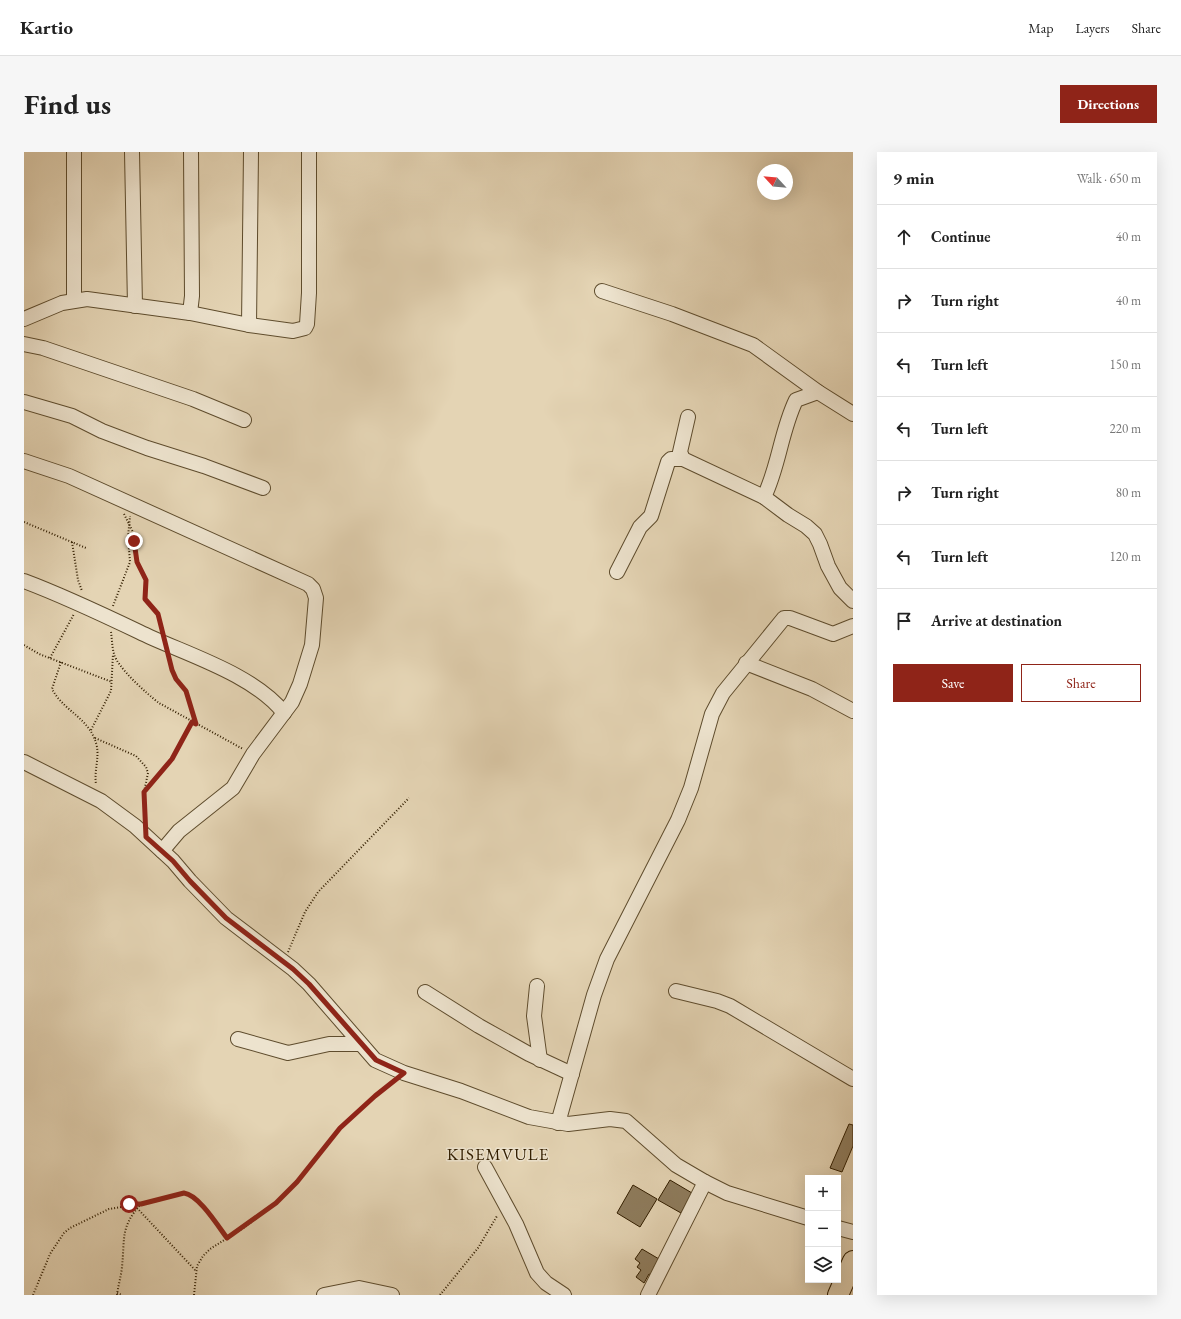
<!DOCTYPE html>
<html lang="en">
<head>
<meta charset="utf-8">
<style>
  :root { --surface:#fff; --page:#f6f6f6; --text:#222; --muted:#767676; --line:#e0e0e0; --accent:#8f2418 }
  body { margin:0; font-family:"EB Garamond",serif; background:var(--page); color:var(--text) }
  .controls { position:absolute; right:12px; bottom:12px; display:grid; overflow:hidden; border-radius:0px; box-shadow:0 4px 16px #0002 }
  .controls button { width:36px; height:36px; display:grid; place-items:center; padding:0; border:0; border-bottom:1px solid var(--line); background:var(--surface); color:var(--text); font:20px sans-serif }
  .compass { position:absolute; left:733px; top:12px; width:36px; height:36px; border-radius:50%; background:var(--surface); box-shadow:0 4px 16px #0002; rotate:296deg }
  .stop { position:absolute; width:12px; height:12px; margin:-9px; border:3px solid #8f2418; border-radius:50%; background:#fff }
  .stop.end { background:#8f2418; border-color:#fff; box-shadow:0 1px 4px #0008 }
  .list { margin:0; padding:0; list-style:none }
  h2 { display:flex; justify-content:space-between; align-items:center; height:52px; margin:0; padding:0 16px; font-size:17px }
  h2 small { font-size:13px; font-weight:400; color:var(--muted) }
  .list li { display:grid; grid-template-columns:26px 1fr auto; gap:12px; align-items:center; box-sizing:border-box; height:64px; padding:0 16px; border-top:1px solid var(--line) }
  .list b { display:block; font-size:15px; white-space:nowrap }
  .list em { font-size:13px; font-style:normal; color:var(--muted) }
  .actions { display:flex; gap:8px; padding:12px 16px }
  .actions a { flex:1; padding:9px 0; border:1px solid var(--accent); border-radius:0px; text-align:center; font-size:14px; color:var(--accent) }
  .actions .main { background:var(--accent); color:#fff }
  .icon { flex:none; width:22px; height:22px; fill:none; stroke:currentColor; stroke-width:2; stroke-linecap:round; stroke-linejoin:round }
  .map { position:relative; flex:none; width:829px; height:1143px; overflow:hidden; border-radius:0px }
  header { display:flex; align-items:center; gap:24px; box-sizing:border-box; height:56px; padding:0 20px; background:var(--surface); border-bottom:1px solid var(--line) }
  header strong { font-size:19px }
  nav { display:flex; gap:22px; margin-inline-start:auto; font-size:14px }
  .intro { display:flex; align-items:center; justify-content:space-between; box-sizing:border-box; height:96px; padding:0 24px }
  h1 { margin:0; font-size:28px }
  .button { padding:10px 18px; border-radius:0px; background:var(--accent); color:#fff; font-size:14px; font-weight:700 }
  main { display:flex; gap:24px; padding:0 24px }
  aside { flex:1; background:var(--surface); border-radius:0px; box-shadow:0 4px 16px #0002 }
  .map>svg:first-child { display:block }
  .building { fill:#8f7d5e; stroke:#321e00 }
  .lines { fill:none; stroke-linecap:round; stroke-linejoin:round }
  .minor-casing { stroke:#5e4c2d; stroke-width:16 }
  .highway-casing { stroke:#321e00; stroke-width:22 }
  .path { stroke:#321e00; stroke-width:2; stroke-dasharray:1 2; stroke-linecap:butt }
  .minor { stroke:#ede3ce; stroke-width:14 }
  .highway { stroke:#e4d4b4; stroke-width:20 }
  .route { stroke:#8f2418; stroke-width:5 }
  .labels { text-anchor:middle; stroke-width:3; stroke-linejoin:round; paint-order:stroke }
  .quarter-label { font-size:17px; letter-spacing:1px; fill:#321e00; stroke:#ede3ce }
</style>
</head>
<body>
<header>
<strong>Kartio</strong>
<nav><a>Map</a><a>Layers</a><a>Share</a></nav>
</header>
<div class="intro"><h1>Find us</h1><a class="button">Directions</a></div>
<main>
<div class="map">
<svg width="829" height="1143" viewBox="0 0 829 1143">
  <rect width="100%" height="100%" fill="#e4d4b4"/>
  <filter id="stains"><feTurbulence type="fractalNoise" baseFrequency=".005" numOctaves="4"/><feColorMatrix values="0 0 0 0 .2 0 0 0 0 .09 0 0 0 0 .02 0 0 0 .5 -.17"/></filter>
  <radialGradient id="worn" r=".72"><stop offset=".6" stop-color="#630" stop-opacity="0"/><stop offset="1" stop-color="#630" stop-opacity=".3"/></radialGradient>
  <!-- building -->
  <g class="building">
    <path d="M825,972L829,973V994L818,1020L806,1016Z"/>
    <path d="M646,1028L668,1041L657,1061L634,1048Z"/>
    <path d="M609,1033L633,1047L616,1075L593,1061Z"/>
    <path d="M618,1097L635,1107L630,1115L634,1117L629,1124L625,1122L620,1131L612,1125L617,1118L613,1115L616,1111L611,1107Z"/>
  </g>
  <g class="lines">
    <!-- minor casing -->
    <g class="minor-casing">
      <g id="minor">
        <path d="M108,0L111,154"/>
        <path d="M578,139L648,162L729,193L794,240L829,262"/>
        <path d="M50,148V0"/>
        <path d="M166,161L168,144L167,0"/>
        <path d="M0,167L38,151L63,147L166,161L225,173L269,179L281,176L283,172L285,141V0"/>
        <path d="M225,173L227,0"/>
        <path d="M0,192L19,196L169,247L220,268"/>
        <path d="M0,250L48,264L78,279L123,296L180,314L239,336"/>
        <path d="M664,265L656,300L659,307L740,345L764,363L782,374L791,382L796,392L804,414L816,436L829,449"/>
        <path d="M0,309L45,324L284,432L289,437L292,446L288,493L276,532L268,550L229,602L209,636L155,679L138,699"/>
        <path d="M740,345C755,314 757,279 772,248L794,240"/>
        <path d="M593,420L616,375L627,364L644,310L647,307H659"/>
        <path d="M0,429C43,445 84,465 126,485C168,504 231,524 260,561"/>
        <path d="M722,511L788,537L829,559"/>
        <path d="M0,610L77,649L111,674L149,709L166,729L202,766L269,817L285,832L351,908L380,921L437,939L505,965L544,972L586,967L602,969L652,1013L681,1030L703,1041L784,1066"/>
        <path d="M513,834L510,864L516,908"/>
        <path d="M652,839L693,849L706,854L829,927"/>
        <path d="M401,840L455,874L505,902L548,922"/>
        <path d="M214,887L264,901L305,892H336"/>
        <path d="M534,971L570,843L583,807L654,668L667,636L688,562L699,541L760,466H766L809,482L829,474"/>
        <path d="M461,1015L492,1072L513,1121L522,1131L540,1143"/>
        <path d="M814,1076L829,1080"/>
        <path d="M300,1143L335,1136L368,1143"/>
        <path d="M624,1143L681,1030"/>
      </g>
    </g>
    <!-- highway casing -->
    <g class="highway-casing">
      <path id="highway" d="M814,1143L829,1109"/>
    </g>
    <!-- path -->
    <g class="path">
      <path d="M100,362L109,380L113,410L121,428V447L134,462L139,478"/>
      <path d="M0,370L62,396"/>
      <path d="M48,390L54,428L58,439"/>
      <path d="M89,454L106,410L104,385L106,364"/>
      <path d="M87,480C88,487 88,495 90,502C93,515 123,542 135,551L219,597"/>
      <path d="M0,493L15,502L88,530"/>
      <path d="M145,505L152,527L162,539L172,572"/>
      <path d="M26,506L50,462"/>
      <path d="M37,510L28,537C41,561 67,566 73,595C75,607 70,620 72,632"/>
      <path d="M67,578L87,539L89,502"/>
      <path d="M71,586L112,604L122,615L124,621L120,640L121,667"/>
      <path d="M121,639L148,607L168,569"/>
      <path d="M264,800L281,760L294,740L385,646"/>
      <path d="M113,1056L172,1119"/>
      <path d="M93,1141L98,1143"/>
      <path d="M9,1143L26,1102L40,1081L46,1076L85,1057L133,1049L160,1041C175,1043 194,1074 203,1086"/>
      <path d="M93,1143C94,1134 97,1125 98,1115C101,1087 96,1075 117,1052"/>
      <path d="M170,1143L173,1114L179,1104L186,1097L221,1075L252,1051L273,1030L316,976L351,944L369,929"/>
      <path d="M416,1143L454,1096L473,1064"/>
    </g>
    <!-- minor -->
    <use href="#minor" class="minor"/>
    <!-- highway -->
    <use href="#highway" class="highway"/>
  </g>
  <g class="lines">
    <!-- route -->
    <path class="route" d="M105,1052H117L160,1041C175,1043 194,1074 203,1086L252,1051L273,1030L316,976L351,944L380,921L352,908L285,832L269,817L202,766L166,729L149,709L122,685L120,640L148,607L168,570L172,572L162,539L152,527L148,518L134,462L121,447L122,428L113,410L110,389"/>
  </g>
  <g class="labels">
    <!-- quarter labels -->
    <g class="quarter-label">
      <text x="474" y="1008">KISEMVULE</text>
    </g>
  </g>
  <rect width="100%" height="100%" filter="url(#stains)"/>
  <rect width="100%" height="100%" fill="url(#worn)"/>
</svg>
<div class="controls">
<button>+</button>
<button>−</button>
<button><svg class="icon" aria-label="layers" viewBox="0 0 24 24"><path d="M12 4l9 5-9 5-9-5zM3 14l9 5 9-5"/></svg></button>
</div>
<svg class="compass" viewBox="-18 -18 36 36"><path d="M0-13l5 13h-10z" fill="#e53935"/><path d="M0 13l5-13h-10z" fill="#767676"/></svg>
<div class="stop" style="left:105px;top:1052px"></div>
<div class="stop end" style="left:110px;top:389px"></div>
</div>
<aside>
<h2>9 min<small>Walk · 650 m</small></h2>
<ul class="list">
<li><svg class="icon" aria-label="ahead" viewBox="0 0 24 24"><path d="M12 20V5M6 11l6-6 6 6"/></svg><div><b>Continue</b></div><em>40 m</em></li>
<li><svg class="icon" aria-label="right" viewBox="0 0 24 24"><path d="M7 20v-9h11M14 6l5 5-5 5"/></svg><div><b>Turn right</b></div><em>40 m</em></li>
<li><svg class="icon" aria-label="left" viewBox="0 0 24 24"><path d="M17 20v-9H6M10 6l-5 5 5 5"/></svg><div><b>Turn left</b></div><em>150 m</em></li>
<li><svg class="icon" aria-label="left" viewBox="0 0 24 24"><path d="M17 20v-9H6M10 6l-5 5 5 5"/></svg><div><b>Turn left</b></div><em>220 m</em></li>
<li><svg class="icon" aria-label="right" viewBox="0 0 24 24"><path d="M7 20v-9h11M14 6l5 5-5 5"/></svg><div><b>Turn right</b></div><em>80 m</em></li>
<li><svg class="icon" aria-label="left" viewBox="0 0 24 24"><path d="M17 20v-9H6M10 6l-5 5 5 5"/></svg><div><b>Turn left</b></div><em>120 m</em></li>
<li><svg class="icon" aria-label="arrive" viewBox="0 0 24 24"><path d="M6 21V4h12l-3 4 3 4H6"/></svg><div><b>Arrive at destination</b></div></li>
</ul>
<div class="actions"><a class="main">Save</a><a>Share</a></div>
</aside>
</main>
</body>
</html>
